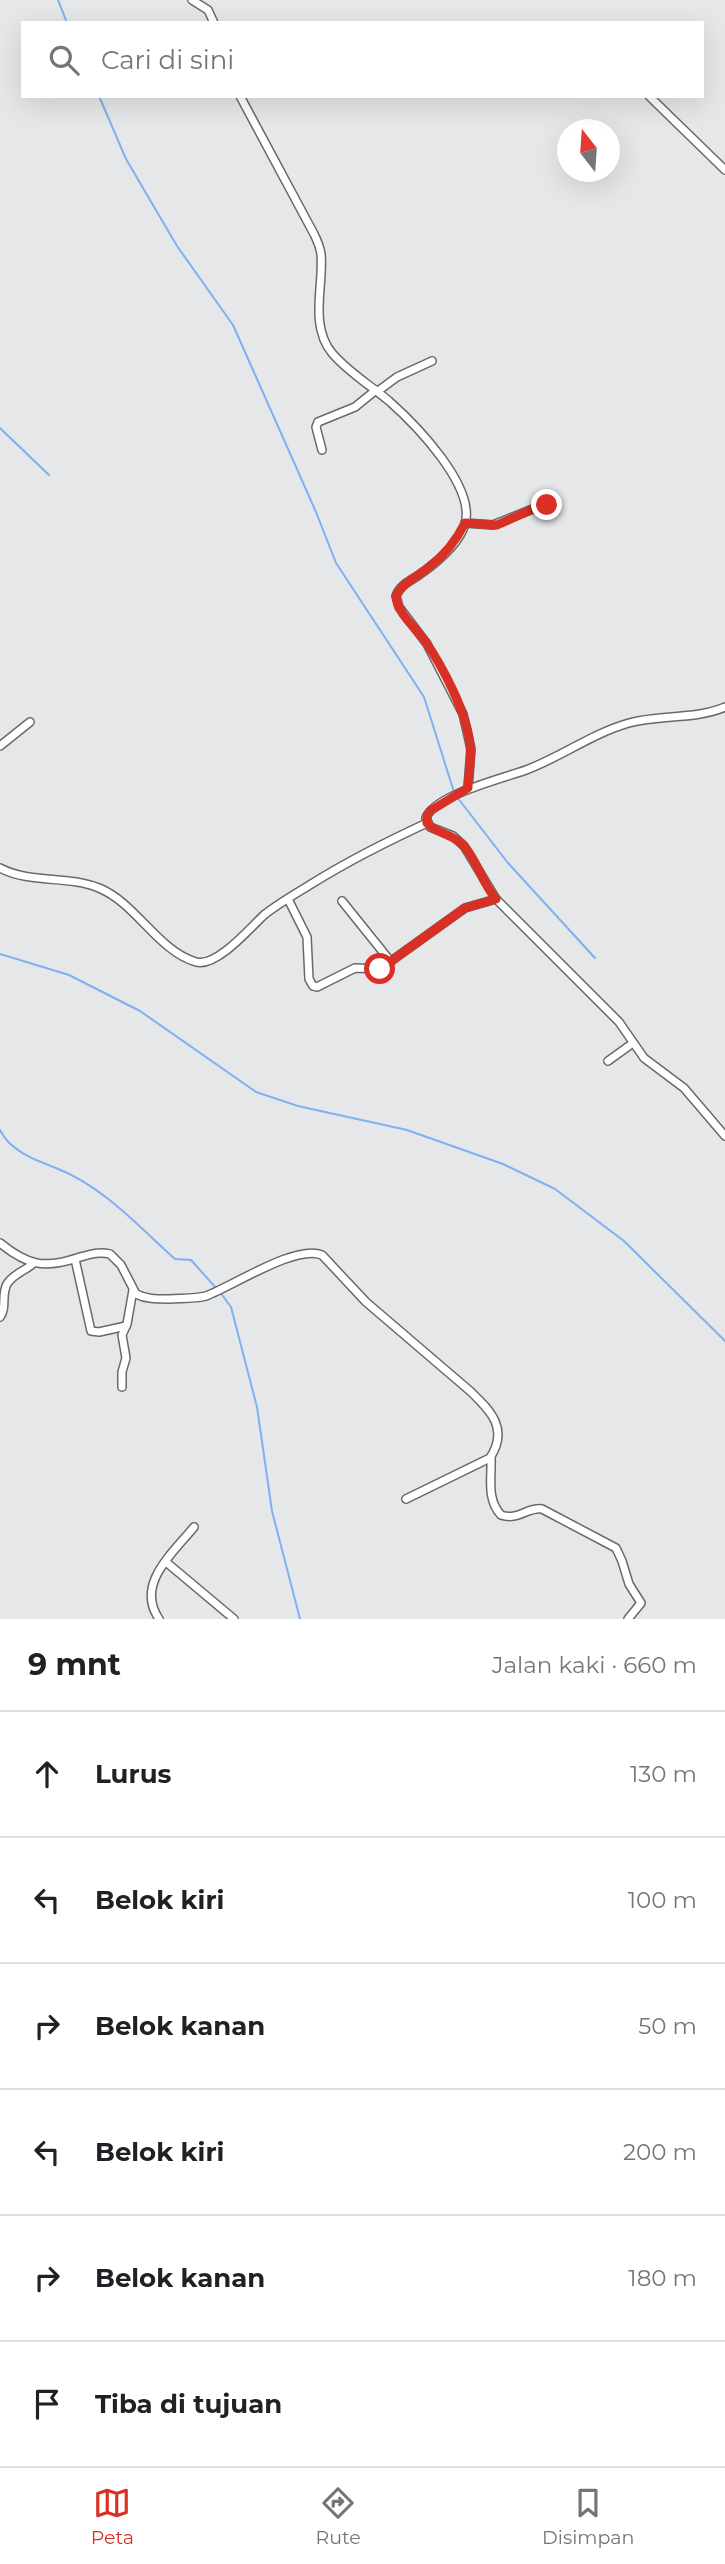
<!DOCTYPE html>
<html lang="id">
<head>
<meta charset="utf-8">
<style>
  :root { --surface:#fff; --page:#f2f2f2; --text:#202124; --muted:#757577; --line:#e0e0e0; --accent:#d93025 }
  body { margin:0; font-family:Montserrat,sans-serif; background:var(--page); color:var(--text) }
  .compass { position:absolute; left:557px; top:119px; width:63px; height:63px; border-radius:50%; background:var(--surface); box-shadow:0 7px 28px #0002; rotate:343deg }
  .stop { position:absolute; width:21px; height:21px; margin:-16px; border:5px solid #d93025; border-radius:50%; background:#fff }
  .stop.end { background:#d93025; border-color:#fff; box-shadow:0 2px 7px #0008 }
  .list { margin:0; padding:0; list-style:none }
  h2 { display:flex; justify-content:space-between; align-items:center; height:91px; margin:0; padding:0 28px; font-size:30px }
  h2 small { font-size:23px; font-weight:400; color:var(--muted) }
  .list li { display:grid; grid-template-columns:46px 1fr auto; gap:21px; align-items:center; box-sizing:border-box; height:126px; padding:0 28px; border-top:2px solid var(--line) }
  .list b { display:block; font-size:26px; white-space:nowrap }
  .list em { font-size:23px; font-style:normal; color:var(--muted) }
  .icon { flex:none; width:38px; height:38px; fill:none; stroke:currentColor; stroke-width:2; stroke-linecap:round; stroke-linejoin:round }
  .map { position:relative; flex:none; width:725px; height:1619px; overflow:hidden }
  .search { position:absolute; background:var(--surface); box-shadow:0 7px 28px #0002; left:21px; right:21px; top:21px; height:77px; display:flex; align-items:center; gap:18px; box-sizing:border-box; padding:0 24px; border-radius:0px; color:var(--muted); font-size:26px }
  .sheet { height:847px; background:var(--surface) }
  nav { display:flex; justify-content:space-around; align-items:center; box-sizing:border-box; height:98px; border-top:2px solid var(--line); background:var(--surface); font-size:19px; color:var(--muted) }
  nav a { display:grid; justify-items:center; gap:4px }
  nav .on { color:var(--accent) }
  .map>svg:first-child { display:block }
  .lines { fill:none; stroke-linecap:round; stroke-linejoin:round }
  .stream { stroke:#7fb0f1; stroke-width:2 }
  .minor-casing { stroke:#67696b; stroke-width:10 }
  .minor { stroke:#fff; stroke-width:7 }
  .route { stroke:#d93025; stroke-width:9 }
</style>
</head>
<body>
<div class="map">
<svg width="725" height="1619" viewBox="0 0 725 1619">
  <rect width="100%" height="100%" fill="#e5e7e9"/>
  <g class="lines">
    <!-- stream -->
    <g class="stream">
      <path d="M58,0L67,23"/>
      <path d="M99,96L126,159L177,246L233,325L316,512L336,563L424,697L454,792"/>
      <path d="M0,428L49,475"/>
      <path d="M457,797L508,863L595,958"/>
      <path d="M0,954L69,975L140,1011L256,1092L298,1106L407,1130L503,1164L555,1189L624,1241L725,1341"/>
      <path d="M0,1130C10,1151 35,1160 56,1168C104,1187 138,1226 175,1259L191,1260L216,1288"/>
      <path d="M220,1292L231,1307L257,1407L272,1511L300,1619"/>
    </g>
    <!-- minor casing -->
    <g class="minor-casing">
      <g id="minor">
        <path d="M192,0L208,10L214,23"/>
        <path d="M240,96L314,234C317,240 320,247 321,254C324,285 309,325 332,353C348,372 370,385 389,401C415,424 476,486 465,524C459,545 436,563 419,575C410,581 400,585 396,596L399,607L427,644L463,714L471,749L468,788"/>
        <path d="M649,96L725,170"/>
        <path d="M378,391L397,377L432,361"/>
        <path d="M322,450L316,427L318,422L355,407L376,390"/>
        <path d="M465,523L493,525L540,506L555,508"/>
        <path d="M725,707C694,720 661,714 629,723C593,733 561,757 526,770C504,778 434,795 426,818L430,827L453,836L464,846L496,899L619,1022L644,1058L684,1088L725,1136"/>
        <path d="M0,746L30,722"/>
        <path d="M0,868C31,884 67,875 99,888C136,903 158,951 196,962C216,968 250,928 264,915C279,903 297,893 313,883C350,860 388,841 427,823"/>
        <path d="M288,899L307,937L309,979L313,986L317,987L355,968L380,969L465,908L496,899"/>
        <path d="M342,901L391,962"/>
        <path d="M608,1061L633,1043"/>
        <path d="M0,1243C27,1265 44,1269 77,1258C88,1255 98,1251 110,1254L121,1265L136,1294C146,1299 156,1299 168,1299C180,1298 195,1299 206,1296C233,1286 296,1244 322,1255L366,1302L470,1391C491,1411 509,1429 490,1458L406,1499"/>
        <path d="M75,1259L91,1331L99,1332L126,1326"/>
        <path d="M0,1317C7,1308 1,1295 7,1284C13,1274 25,1271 34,1263"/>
        <path d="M122,1387V1372L126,1358L122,1335L127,1324L133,1290"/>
        <path d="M491,1457C492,1477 486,1499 501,1515C518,1521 527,1507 542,1509L616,1548L622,1561L629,1584L641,1603L628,1619"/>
        <path d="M166,1562L234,1619"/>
        <path d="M159,1619C135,1584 173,1553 194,1527"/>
      </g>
    </g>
    <!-- minor -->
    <use href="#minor" class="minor"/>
  </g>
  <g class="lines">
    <!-- route -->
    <path class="route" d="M380,969L465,908L496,899C482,883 478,862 464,846C454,834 436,834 427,823V815L430,811L468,788C468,774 472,759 470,745C467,713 443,667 425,641C415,627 397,613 396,596C402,583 418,576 429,567C445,555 456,541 465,523L497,525L540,506L547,505"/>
  </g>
</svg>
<svg class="compass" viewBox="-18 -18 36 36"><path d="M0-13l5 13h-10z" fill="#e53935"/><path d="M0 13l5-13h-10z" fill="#757577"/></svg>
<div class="stop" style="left:380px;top:969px"></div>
<div class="stop end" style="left:547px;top:505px"></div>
<div class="search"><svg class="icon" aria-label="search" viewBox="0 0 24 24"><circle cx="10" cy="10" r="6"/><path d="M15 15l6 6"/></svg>Cari di sini</div>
</div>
<section class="sheet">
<h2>9 mnt<small>Jalan kaki · 660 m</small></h2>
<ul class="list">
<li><svg class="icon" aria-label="ahead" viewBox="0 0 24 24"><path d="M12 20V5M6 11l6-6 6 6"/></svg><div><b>Lurus</b></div><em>130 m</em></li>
<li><svg class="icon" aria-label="left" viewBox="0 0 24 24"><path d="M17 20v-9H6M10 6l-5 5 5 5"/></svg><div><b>Belok kiri</b></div><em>100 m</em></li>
<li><svg class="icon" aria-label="right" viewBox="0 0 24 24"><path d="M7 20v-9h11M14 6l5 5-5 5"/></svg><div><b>Belok kanan</b></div><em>50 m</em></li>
<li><svg class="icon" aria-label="left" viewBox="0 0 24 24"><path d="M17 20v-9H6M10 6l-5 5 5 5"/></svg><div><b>Belok kiri</b></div><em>200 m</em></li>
<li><svg class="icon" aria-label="right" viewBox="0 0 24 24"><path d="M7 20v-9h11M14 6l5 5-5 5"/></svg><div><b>Belok kanan</b></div><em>180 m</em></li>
<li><svg class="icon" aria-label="arrive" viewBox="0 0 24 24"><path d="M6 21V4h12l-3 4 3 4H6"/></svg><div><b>Tiba di tujuan</b></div></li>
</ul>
</section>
<nav>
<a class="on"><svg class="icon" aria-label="map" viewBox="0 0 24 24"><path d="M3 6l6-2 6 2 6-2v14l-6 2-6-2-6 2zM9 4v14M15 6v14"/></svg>Peta</a>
<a><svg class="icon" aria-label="directions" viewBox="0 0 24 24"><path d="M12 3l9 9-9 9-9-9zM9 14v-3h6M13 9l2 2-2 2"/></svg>Rute</a>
<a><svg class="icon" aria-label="saved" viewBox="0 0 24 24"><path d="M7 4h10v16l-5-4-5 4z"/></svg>Disimpan</a>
</nav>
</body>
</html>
